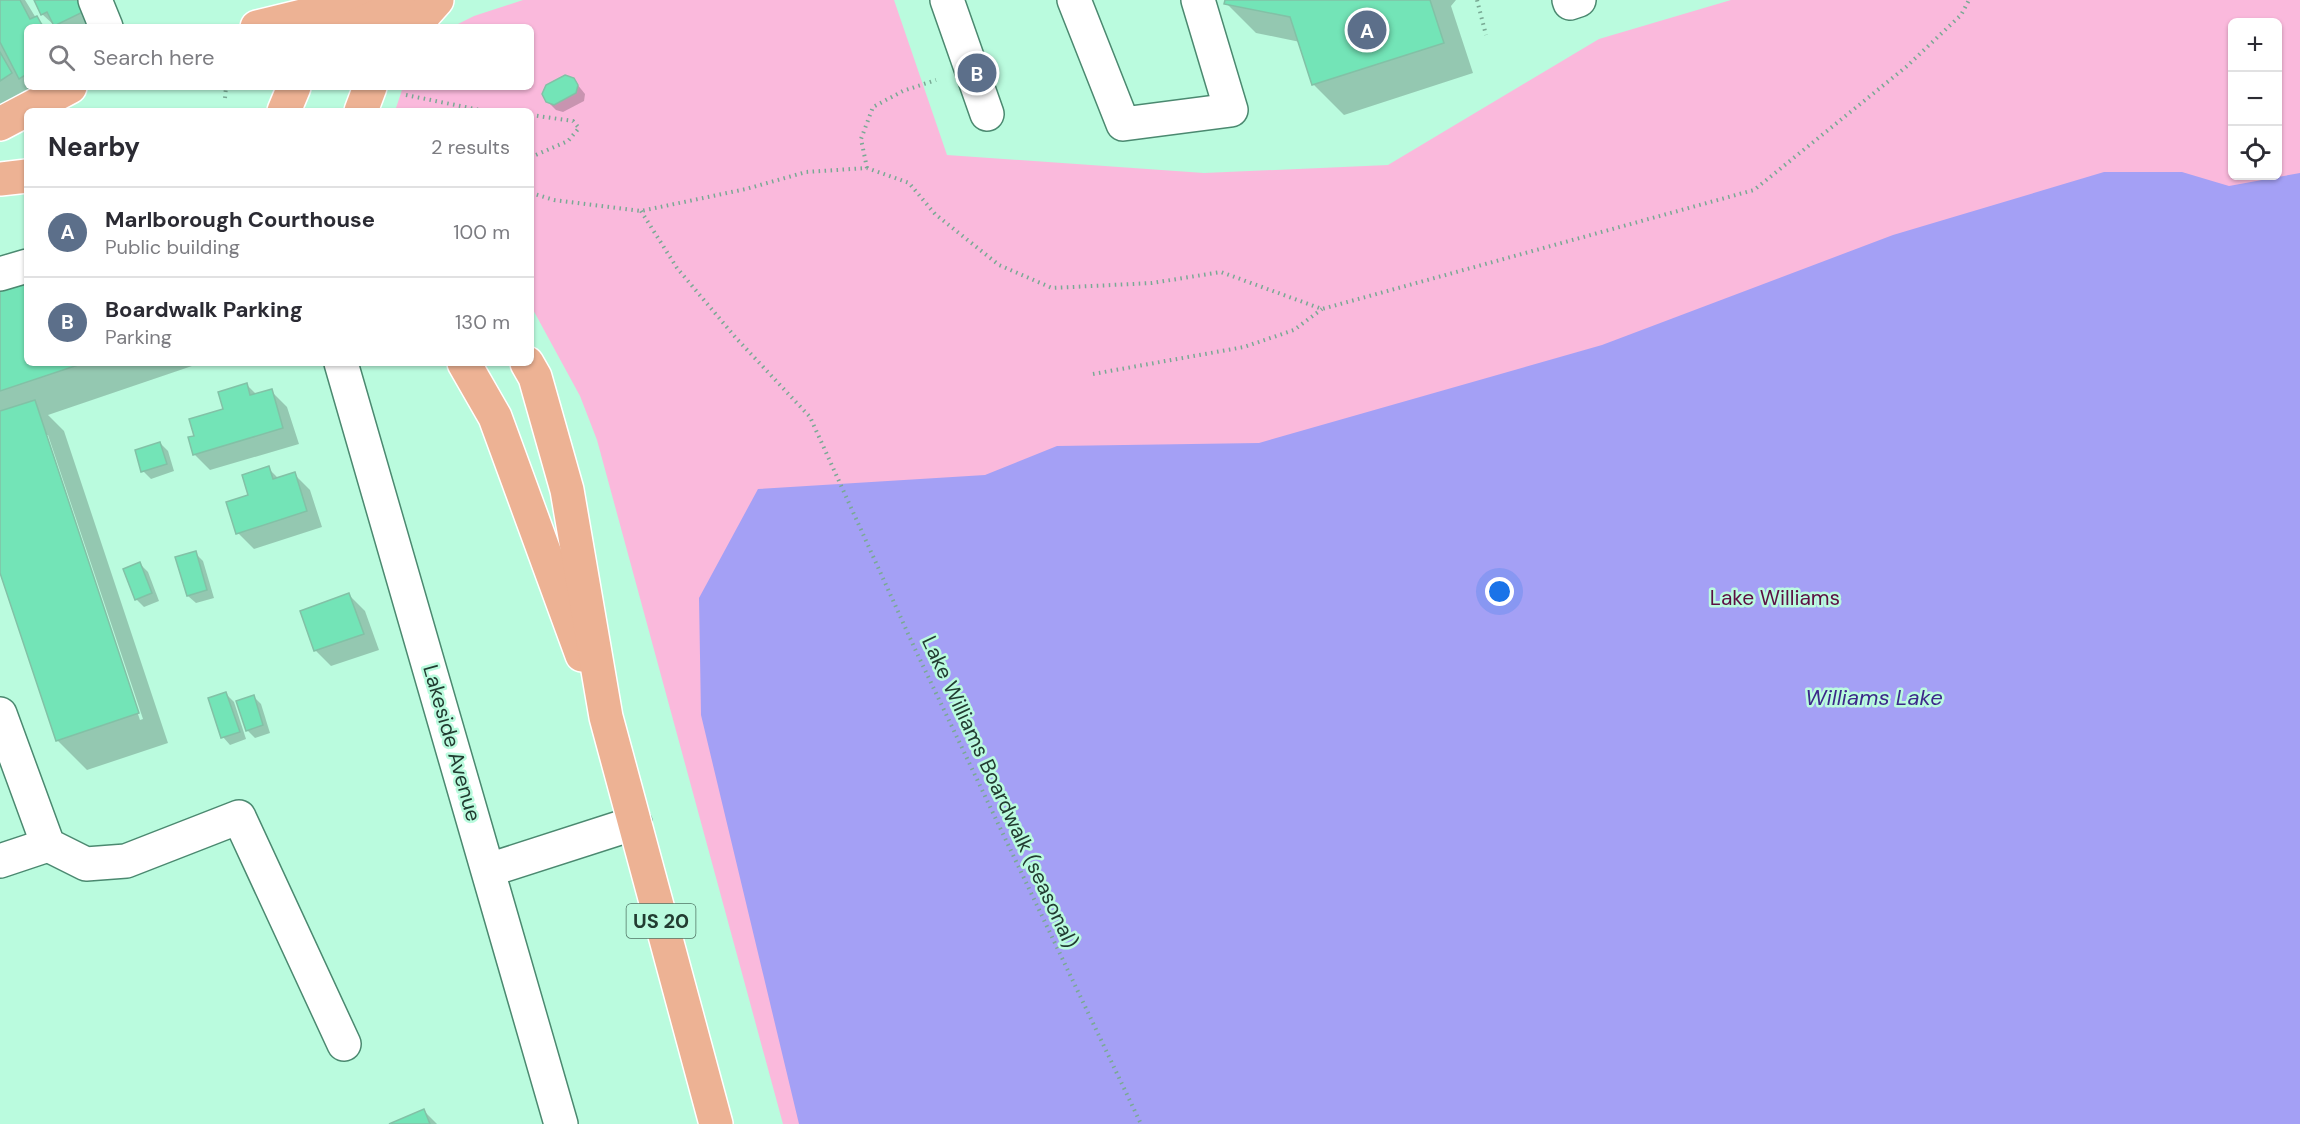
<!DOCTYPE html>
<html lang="en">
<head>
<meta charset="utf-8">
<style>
  :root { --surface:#fff; --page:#f2f2f3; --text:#2b2b33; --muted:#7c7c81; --line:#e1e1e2; --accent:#ea580c }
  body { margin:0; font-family:"DM Sans",sans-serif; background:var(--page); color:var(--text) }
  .controls { position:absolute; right:18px; top:18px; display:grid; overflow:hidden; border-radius:9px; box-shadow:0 2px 4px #0004 }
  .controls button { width:54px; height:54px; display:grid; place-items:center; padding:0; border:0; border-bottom:2px solid var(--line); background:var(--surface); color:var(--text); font:30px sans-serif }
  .you { position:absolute; left:1500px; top:592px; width:21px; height:21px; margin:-15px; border:4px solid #fff; border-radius:50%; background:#1a73e8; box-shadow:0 0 0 9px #1a73e833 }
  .badge { display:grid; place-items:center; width:39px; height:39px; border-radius:50%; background:var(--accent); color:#fff; font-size:20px; font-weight:700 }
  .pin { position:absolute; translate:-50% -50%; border:3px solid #fff; box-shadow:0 2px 6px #0006 }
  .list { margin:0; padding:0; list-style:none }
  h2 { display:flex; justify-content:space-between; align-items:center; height:78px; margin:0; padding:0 24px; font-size:26px }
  h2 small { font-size:20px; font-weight:400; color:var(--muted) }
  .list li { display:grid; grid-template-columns:39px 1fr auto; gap:18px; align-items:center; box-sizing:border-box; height:90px; padding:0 24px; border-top:2px solid var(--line) }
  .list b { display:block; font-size:22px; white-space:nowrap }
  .list p { margin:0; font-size:20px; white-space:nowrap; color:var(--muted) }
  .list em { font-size:20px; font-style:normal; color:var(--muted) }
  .icon { flex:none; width:33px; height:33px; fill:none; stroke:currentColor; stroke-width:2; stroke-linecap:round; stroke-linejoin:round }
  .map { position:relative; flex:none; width:2300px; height:1124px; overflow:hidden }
  .search { position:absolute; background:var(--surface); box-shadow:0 2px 4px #0004; left:24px; top:24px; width:510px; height:66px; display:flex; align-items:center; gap:15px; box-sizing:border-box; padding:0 21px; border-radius:9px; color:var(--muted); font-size:22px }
  .panel { position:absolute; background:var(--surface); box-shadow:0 2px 4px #0004; left:24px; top:108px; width:510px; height:258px; border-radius:9px }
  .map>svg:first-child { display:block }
  .green { fill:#fab9dc; fill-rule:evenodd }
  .water { fill:#a4a0f5 }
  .shadow { fill:#0003; fill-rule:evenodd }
  .building { fill:#73e4b7; stroke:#82c1a6; stroke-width:1.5 }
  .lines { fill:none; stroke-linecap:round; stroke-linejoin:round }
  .minor-casing { stroke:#4b8970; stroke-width:36 }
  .major-casing { stroke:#fff; stroke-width:36 }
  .path { stroke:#79a994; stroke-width:4; stroke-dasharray:1.5 4.5; stroke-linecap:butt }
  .minor { stroke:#fff; stroke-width:33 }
  .major { stroke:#edb294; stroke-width:33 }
  .labels { text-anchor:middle; stroke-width:5; stroke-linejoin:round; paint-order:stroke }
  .shield { fill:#bafbde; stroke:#507565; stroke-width:1.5 }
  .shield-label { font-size:20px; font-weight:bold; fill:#223c31 }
  .park-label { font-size:21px; fill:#5c0f42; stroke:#bafbde }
  .street-label { font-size:21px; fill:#223c31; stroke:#bafbde }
  .water-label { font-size:22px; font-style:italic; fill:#3c2889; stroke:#bafbde }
</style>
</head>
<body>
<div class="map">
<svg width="2300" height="1124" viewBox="0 0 2300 1124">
  <rect width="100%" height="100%" fill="#bafbde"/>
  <!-- green -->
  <path class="green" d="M523,0H894L947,155L1204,173L1388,165L1599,39L1731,0H2300V1124H783L597,440L580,396L531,306V111H395L403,87H531V27H452L474,16ZM2232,22H2278V176H2232Z"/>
  <!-- water -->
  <path class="water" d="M2104,172H2182L2229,186L2300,173V1124H799L701,715L699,598L758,489L985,475L1057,446L1259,443L1602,345L1893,235Z"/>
  <!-- shadow -->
  <g class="shadow">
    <path d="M0,0H25L36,18L46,27H27V87H49L0,110Z"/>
    <path d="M36,0H87L100,27H56L42,14Z"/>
    <path d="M1227,0H1456L1451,6L1473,73L1344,115L1314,85L1300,42L1256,33L1226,3Z"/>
    <path d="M573,79L585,94L584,101L563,112L556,110L547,101Z"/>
    <path d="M0,292L27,363H191L192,366L48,415L64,431L168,743L87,770L57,740L0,569ZM45,435H48L143,719L140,720Z"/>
    <path d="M247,385L257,395L271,391L287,407L299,444L210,470L194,454L196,437Z"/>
    <path d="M160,443L168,451L174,471L151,479L143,471Z"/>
    <path d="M268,468L279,479L294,474L310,490L322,527L254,549L238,533L250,496Z"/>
    <path d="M195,553L203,561L214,598L196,603L188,596L177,558Z"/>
    <path d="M140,564L148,572L159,601L144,607L136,599Z"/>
    <path d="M349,595L365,611L379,650L331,666L315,650Z"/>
    <path d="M226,694L234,702L246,739L230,745L223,737Z"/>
    <path d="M253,696L261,704L270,733L255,738L247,730Z"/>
    <path d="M424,1111L437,1124H393Z"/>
  </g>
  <!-- building -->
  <g class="building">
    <path d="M0,0H20L30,19L37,16L43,27H27V74L19,79L0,42Z"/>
    <path d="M34,0H80L85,11L54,26L47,12L41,15Z"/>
    <path d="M1225,0H1430L1444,43L1312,85L1290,17L1224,4Z"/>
    <path d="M0,52L12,73L0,81Z"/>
    <path d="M565,75L574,78L578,85L576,93L554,105L546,102L542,94L546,85Z"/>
    <path d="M27,281V363H84L0,391V291Z"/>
    <path d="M247,383L250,395L272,389L283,428L193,455L188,437L194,436L189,419L223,409L218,392Z"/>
    <path d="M35,400L139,713L56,741L0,573V411Z"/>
    <path d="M160,442L167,464L141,472L135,450Z"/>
    <path d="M269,466L273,479L295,472L307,511L236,534L226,502L248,495L242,475Z"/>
    <path d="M196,551L207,590L187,596L175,557Z"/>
    <path d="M140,562L152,593L135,600L123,569Z"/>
    <path d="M349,593L364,634L314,651L300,611Z"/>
    <path d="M226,692L240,732L221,738L208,698Z"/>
    <path d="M254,695L263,725L246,731L236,701Z"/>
    <path d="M424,1109L430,1124H389Z"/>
  </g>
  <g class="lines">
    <!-- minor casing -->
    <g class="minor-casing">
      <g id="minor">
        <path d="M95,0L106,27"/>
        <path d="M947,0L987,114"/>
        <path d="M1074,0L1123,124L1231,110L1198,0"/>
        <path d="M1569,0L1570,3L1579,0"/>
        <path d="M0,274L27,266"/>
        <path d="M341,363L561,1124"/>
        <path d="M0,714L48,845L86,864L126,861L239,817L344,1044"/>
        <path d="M0,861L48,845"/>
        <path d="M489,870L635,823"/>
      </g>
    </g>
    <!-- major casing -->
    <g class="major-casing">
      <g id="major">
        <path d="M257,27L368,0"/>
        <path d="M354,27L411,0"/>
        <path d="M413,27L437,0"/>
        <path d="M284,111L294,87"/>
        <path d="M361,111L370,87"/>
        <path d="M0,124L70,87"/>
        <path d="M0,179L27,176"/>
        <path d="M464,363L495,417L582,655"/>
        <path d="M527,363L535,377L567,490L606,717L716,1124"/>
      </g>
    </g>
    <!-- path -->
    <g class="path">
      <path d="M1477,0L1486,35"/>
      <path d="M406,95L485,111"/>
      <path d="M225,98L226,87"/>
      <path d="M531,115L573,121L579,128L568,141L531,157"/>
      <path d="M867,168L861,139L873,107L903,91L936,80"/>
      <path d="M531,193L554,200L641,211L746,189L806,172L867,168L909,183L935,214L999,265L1052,288L1152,283L1221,272L1322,309L1754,190L1906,67L1961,15L1969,0"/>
      <path d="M641,211L677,268L736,338L810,417L915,649L1141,1124"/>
      <path d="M1093,374L1244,347L1294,330L1322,309"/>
    </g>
    <!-- minor -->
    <use href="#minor" class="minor"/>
    <!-- major -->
    <use href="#major" class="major"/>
  </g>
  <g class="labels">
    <!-- shield labels -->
    <rect class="shield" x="626.5" y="904" width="69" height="34" rx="4.5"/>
    <g class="shield-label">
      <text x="661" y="928">US 20</text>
    </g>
    <!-- park labels -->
    <g class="park-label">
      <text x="1775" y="605">Lake Williams</text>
    </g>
    <!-- street labels -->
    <g class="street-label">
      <text transform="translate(452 743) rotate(74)" y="7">Lakeside Avenue</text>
      <text transform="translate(1000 792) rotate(65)" y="7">Lake Williams Boardwalk (seasonal)</text>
    </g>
    <!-- water labels -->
    <g class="water-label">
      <text x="1874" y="705">Williams Lake</text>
    </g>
  </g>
</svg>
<div class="controls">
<button>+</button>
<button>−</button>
<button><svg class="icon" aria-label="locate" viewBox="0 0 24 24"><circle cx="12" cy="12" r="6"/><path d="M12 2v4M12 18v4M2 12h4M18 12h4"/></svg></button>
</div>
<div class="you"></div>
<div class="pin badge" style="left:1367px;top:30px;background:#5c6f8a">A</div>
<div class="pin badge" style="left:977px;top:73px;background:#5c6f8a">B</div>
<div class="search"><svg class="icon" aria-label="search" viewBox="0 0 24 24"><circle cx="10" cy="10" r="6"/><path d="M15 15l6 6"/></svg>Search here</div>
<section class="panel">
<h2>Nearby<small>2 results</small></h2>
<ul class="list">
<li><span class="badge" style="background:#5c6f8a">A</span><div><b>Marlborough Courthouse</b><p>Public building</p></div><em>100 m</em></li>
<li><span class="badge" style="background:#5c6f8a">B</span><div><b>Boardwalk Parking</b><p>Parking</p></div><em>130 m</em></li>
</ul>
</section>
</div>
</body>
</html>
